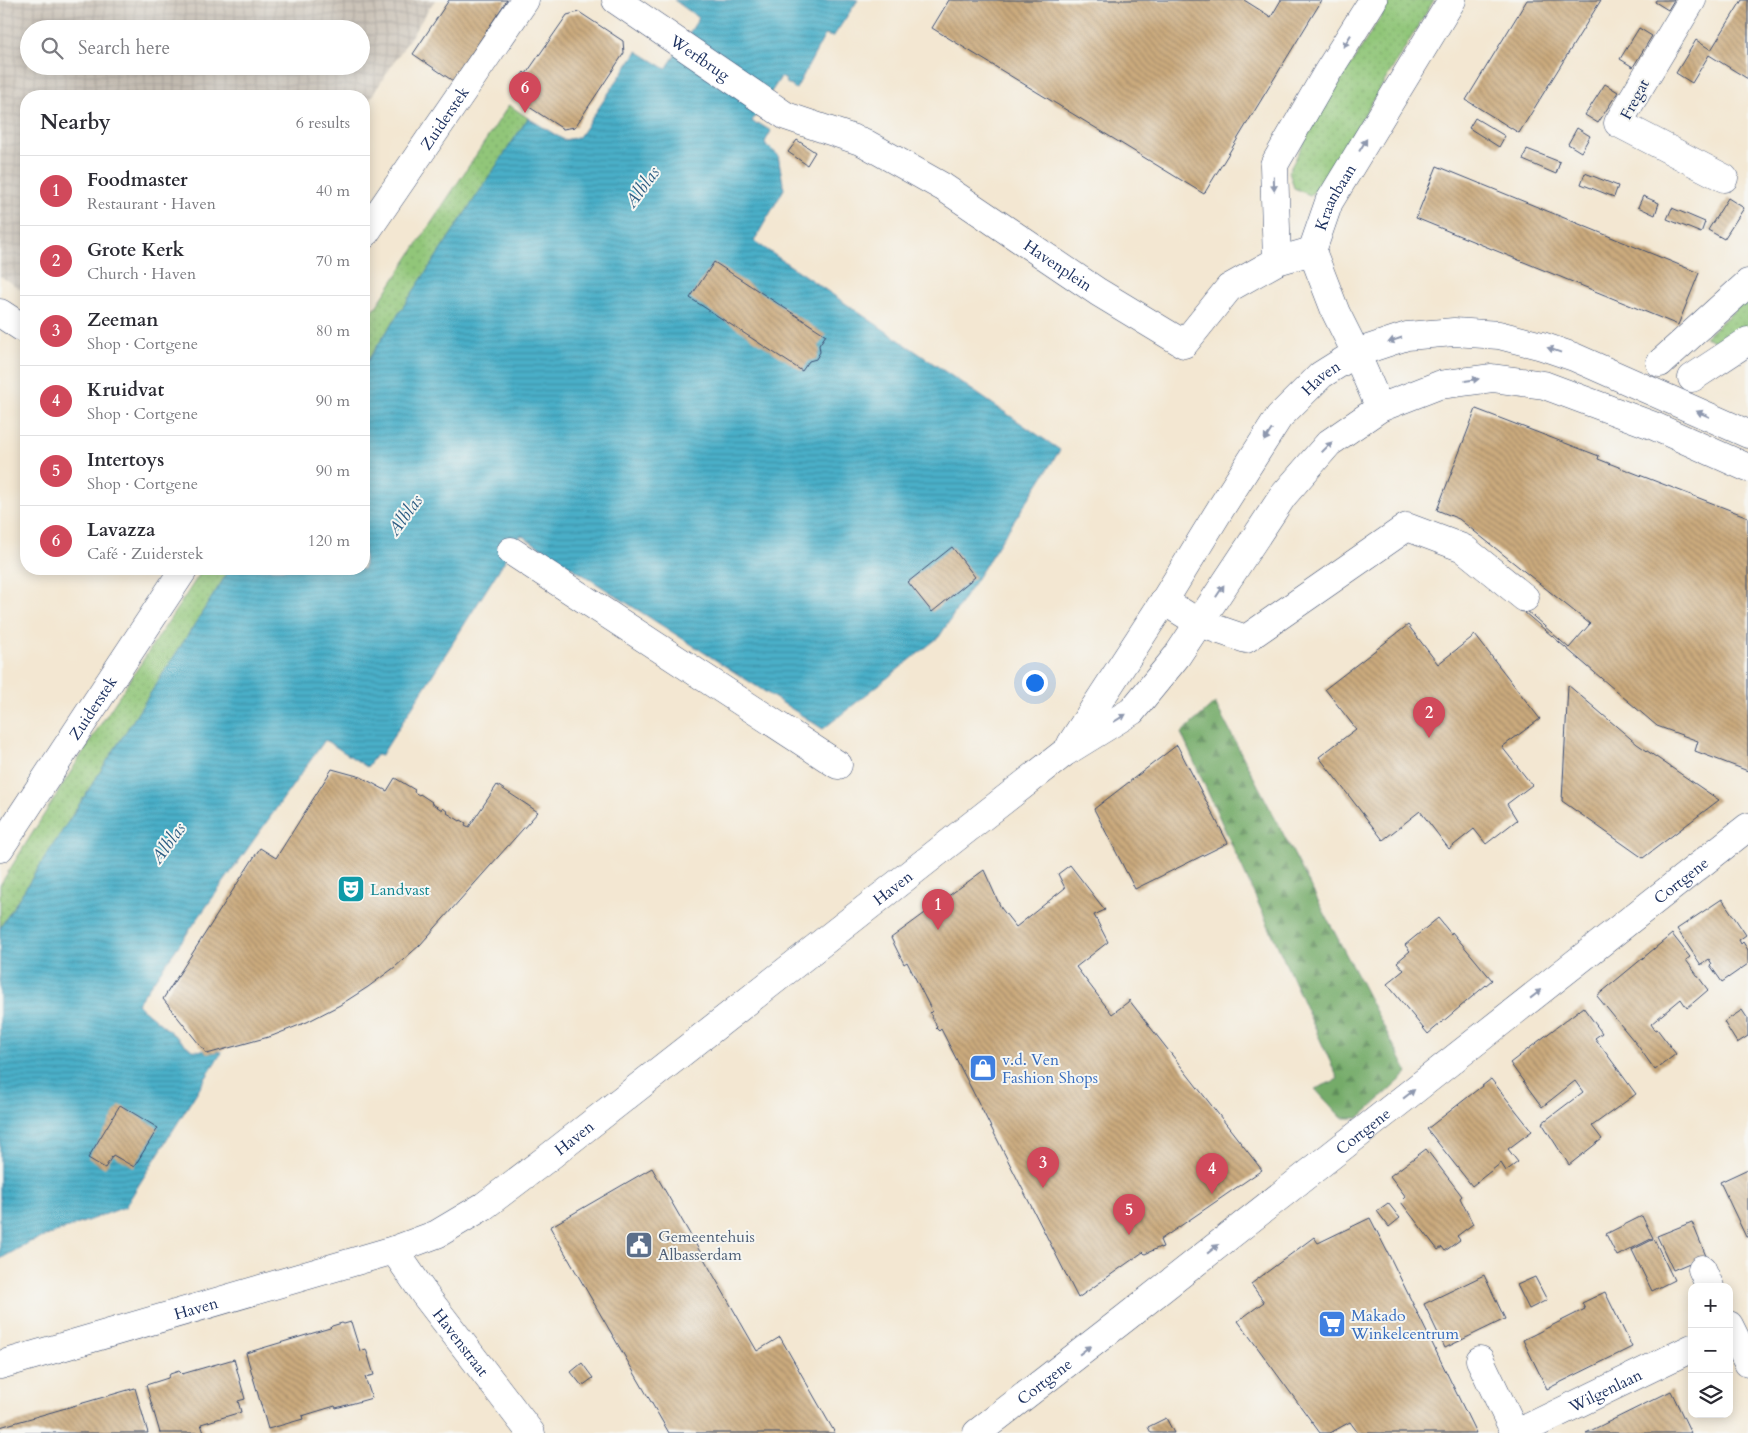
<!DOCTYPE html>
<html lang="en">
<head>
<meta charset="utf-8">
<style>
  :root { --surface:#fff; --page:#f2f2f3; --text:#2b2b33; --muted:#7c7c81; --line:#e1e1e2; --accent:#d1495b }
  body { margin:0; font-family:Cardo,serif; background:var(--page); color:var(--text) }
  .controls { position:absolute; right:15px; bottom:15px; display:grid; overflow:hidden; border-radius:10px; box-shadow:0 2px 12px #0003 }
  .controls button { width:45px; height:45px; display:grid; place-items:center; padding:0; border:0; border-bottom:1px solid var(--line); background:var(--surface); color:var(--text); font:25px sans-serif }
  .you { position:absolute; left:1034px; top:682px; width:18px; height:18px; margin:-12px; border:4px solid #fff; border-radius:50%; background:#1a73e8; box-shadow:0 0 0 8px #1a73e833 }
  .badge { display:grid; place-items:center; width:32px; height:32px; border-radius:50%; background:var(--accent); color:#fff; font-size:16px; font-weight:700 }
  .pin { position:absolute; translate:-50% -41px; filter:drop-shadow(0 1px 2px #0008) }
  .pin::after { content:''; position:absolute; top:26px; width:18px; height:15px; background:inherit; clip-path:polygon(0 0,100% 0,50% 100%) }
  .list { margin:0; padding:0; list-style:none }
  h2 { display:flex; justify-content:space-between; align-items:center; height:65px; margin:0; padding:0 20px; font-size:21px }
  h2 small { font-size:16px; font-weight:400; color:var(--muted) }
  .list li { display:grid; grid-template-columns:32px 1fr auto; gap:15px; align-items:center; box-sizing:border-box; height:70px; padding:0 20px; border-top:1px solid var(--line) }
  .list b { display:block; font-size:19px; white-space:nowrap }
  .list p { margin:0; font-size:16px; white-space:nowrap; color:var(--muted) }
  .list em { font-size:16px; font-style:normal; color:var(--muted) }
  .icon { flex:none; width:28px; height:28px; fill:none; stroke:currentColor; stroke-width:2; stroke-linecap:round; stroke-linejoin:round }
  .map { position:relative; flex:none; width:1748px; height:1433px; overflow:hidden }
  .search { position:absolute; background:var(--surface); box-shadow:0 2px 12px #0003; left:20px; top:20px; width:350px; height:55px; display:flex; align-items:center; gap:12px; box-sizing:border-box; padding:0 18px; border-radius:28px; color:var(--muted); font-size:19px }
  .panel { position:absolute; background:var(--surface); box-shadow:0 2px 12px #0003; left:20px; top:90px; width:350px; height:485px; border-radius:20px }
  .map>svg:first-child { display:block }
  .industrial { fill:url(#industrial-grid); fill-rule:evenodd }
  .grass { fill:url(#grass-dots); stroke:#567a6c }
  .forest { fill:url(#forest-firs); stroke:#486d64 }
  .water { fill:url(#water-rules); stroke:#326f93 }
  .building { fill:url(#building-back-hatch) }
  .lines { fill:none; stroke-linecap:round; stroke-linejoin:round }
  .minor-casing { stroke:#3b4b6f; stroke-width:29 }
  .minor { stroke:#fff; stroke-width:28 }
  .oneway { fill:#8d97ae }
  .labels { text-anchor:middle; stroke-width:4; stroke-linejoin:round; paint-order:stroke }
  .street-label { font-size:16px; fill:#1b2f5e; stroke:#f6f6f2 }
  .culture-label { font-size:16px; fill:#0d838f; stroke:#f6f6f2; text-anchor:start }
  .shop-label { font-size:16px; fill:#366cbe; stroke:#f6f6f2; text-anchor:start }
  .service-label { font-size:16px; fill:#4e5e75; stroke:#f6f6f2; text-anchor:start }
  .water-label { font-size:18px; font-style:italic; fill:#2b5c83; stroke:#f6f6f2 }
</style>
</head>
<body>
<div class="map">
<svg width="1748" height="1433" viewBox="0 0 1748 1433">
  <defs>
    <pattern id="industrial-grid" width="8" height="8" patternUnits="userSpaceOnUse" patternTransform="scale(1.25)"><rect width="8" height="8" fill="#cbc3b8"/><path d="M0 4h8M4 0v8" fill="none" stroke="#aea8a1"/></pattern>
    <pattern id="grass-dots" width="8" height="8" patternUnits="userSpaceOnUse" patternTransform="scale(1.25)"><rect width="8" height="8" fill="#91c679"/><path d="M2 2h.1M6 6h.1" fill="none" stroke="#7caa6b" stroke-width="1.8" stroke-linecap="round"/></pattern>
    <pattern id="forest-firs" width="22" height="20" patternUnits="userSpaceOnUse" patternTransform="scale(1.25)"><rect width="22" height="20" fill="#74ab69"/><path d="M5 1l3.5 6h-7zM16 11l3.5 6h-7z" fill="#5e8c5a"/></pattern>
    <pattern id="water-rules" width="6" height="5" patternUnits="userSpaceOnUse" patternTransform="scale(1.25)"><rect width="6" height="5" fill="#49afc8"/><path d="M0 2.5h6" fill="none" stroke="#3c8fa6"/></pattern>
    <pattern id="building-back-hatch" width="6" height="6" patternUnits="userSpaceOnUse" patternTransform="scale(1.25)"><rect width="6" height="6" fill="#cbaa7d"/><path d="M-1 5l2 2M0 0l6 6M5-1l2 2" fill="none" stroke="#a48b6a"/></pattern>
  </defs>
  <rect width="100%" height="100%" fill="#f6f6f2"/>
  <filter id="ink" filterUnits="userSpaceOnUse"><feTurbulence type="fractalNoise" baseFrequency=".02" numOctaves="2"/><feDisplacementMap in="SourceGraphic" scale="10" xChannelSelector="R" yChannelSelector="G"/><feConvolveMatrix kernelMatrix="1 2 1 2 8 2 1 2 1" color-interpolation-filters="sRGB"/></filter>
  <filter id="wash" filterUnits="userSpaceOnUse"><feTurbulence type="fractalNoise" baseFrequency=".0096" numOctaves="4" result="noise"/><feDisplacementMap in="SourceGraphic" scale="20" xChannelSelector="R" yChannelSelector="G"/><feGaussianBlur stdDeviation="1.12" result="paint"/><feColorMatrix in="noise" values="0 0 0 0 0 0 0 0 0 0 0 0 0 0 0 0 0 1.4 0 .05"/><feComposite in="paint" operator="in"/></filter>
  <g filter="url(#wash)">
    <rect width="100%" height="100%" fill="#f3e7d2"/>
    <!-- industrial -->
    <path class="industrial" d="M0,0H435L364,108V96H26V293L0,276ZM29,29H361V66H29Z"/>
    <!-- grass -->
    <g class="grass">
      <path d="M1391,0H1434L1321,186L1310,195L1294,188L1289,171L1311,129Z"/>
      <path d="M509,105L528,118L364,366V325Z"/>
      <path d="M1748,298V332L1726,346L1705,337Z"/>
      <path d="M203,569H230L0,928V885L97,730Z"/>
    </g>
    <!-- forest -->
    <path class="forest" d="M1215,703L1408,1073L1359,1118H1342L1315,1089L1338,1079L1181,733Z"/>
    <!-- water -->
    <path class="water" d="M674,0H858L833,37L825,35L796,89L785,82L786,80L781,77L752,121L757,125L758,123L771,131L765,142L766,145L778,155L784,189L754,241L1060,450L939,637L823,729L521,535L381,756L376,755L367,767L325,740L137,1004L192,1050L222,1052L125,1207L30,1242L0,1259V928L230,569H364V366L528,118L564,140L579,137L637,51L666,69L699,18Z"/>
    <g id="blocks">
      <!-- building -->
      <g class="building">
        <path d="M449,0H507L453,81L413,54Z"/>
        <path d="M949,0H1244L1271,17L1281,0H1322L1204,194L932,28Z"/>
        <path d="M1527,0H1601L1519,133L1466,100Z"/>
        <path d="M1656,0H1674L1668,10L1655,2Z"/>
        <path d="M1742,0H1748V79L1709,55L1692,83L1676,73L1696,40L1711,50Z"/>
        <path d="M579,12L623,41L624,53L575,127L563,129L520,101L518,87L521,82L518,80L524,72L526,74L567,15Z"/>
        <path d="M1639,28L1652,36L1633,67L1620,59Z"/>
        <path d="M1605,84L1618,92L1598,123L1585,115Z"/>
        <path d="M1475,118L1505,136L1499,147L1469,128Z"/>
        <path d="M1577,128L1590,136L1581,152L1568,144Z"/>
        <path d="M797,140L815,152L807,165L788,152Z"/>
        <path d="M1527,149L1560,162L1556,174L1523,160Z"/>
        <path d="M1437,166L1699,273L1678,325L1416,218Z"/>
        <path d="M1585,173L1618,186L1614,197L1581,184Z"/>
        <path d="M1643,196L1659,203L1655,215L1638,207Z"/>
        <path d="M1728,198L1744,208L1724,239L1708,230Z"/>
        <path d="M1672,208L1705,222L1701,233L1667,219Z"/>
        <path d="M714,262L826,335L819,345L820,352L816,359L809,361L802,371L690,298Z"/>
        <path d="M1476,409L1599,456L1598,459L1748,517V771L1695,751L1698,741L1657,726L1524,612L1526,610L1569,648L1590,624L1459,519L1437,510Z"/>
        <path d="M952,547L975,577L932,612L908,582Z"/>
        <path d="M1408,625L1438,664L1475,635L1540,719L1502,747L1532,785L1507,804L1517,820L1486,844L1474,829L1449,849L1420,811L1383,840L1319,757L1356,729L1325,689Z"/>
        <path d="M1568,685L1637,744L1719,800L1643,858L1562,801Z"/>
        <path d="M1177,745L1228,843L1135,889L1094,809Z"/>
        <path d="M332,769L361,777L387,791L395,778L415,790L414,792L419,795L420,794L432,802L431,803L442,810L443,808L448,812L447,813L460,821L461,820L466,823L465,825L469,827L497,785L538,812L420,945L395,967L368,987L340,1005L307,1022L272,1036L207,1054L163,999L260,848L276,858Z"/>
        <path d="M1070,865L1105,910L1094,915L1108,942L1076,967L1112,1014L1128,1002L1129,1000L1262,1170L1160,1240L1163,1247L1160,1248V1247L1145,1254L1143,1252L1078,1298L941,1029L939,1031L936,1028L937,1027L930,1013L932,1011L907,962L904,964L891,938L984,870L1001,908L1016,927L1065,888L1058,874Z"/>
        <path d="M1722,899L1746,935L1739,940L1741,944L1743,942L1748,950V964L1722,982L1710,965L1712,964L1709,959L1701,965L1677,929Z"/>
        <path d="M1438,918L1451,934L1452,932L1492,980L1428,1034L1387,984L1404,970L1397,962L1410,951L1405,945Z"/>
        <path d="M1672,934L1690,957L1686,960L1708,990L1687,1008L1681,999L1651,1024L1655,1030L1657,1029L1676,1054L1655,1070L1638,1046L1597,996Z"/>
        <path d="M1583,1007L1602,1033L1595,1038L1636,1094L1592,1126L1602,1139L1569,1165L1542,1123L1583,1092L1575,1081L1542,1107L1510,1063Z"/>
        <path d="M1742,1010L1748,1019V1036L1737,1043L1724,1022Z"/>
        <path d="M1491,1079L1532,1131L1508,1149L1518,1162L1506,1171L1501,1163L1472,1186L1427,1129Z"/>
        <path d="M120,1105L158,1128L134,1167L113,1155L105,1168L88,1158Z"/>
        <path d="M1426,1149L1462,1196L1460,1198L1473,1224L1457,1236L1460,1240L1445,1251L1442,1247L1438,1250L1401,1202L1406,1197L1390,1176Z"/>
        <path d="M652,1168L757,1351L780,1337L835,1433H669L550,1227Z"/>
        <path d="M1748,1169V1237H1746L1720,1182Z"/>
        <path d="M1388,1203L1400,1218L1389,1227L1377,1211Z"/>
        <path d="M1642,1216L1653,1238L1617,1256L1606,1234Z"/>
        <path d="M1370,1218L1390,1257L1476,1433H1358L1350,1422L1330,1433H1320L1238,1321L1264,1302L1251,1284L1314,1237L1318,1243Z"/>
        <path d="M1692,1222L1706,1256L1673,1270L1657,1236Z"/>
        <path d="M1654,1239L1674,1280L1652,1291L1632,1250Z"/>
        <path d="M1484,1275L1505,1319L1445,1348L1424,1304Z"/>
        <path d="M1535,1277L1547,1300L1529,1309L1517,1285Z"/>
        <path d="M1605,1292L1632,1347L1547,1389L1523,1340L1585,1309L1582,1303Z"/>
        <path d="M351,1322L360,1351L366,1349L374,1375L365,1377L372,1398L336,1408L335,1406L302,1416L303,1419L268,1429L246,1353L330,1328L332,1326L342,1323L344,1324Z"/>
        <path d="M234,1359L245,1399L238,1401L241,1412L201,1424L204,1433H160L146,1385L168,1378L170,1374L179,1371L182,1374Z"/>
        <path d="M582,1363L593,1378L582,1386L571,1372Z"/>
        <path d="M135,1388L148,1433H0V1427Z"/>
        <path d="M1671,1391L1691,1433H1586Z"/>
        <path d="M1166,1418L1174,1433H1151L1148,1427Z"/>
      </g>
    </g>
  </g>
  <g filter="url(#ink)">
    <use href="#blocks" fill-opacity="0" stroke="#3b4b6f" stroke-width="1"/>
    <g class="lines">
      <!-- minor casing -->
      <g class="minor-casing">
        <g id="minor">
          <path id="s1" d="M616,0L786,116L863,142L943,187L1098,292L1184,344L1229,288L1277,261L1312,251"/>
          <path d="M1692,0L1618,123L1724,178"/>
          <path id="s2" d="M364,235L525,0"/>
          <path d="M1277,261L1274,165L1327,73L1373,0"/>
          <path d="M0,313L26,330"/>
          <path d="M1660,363L1748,283"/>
          <path d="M1692,378L1748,341"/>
          <path id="s3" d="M1380,408L1356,353L1336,313L1312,251L1329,202L1452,0"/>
          <path d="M511,551L838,765"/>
          <path d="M1164,601L1199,623L1246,639L1407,527L1463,548L1525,598"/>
          <path id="s4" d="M1071,744L1164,601L1221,508L1279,417L1321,375L1356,353L1407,336L1454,332L1499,335L1542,346L1574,357L1748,434"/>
          <path id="s5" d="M0,848L184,569"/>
          <path id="s6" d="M394,1250L425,1295L531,1433"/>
          <path d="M1702,1269L1710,1287"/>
          <path d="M1729,1325L1748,1363"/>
          <path d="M1480,1360L1515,1433"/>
          <path id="s7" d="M0,1365L394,1250L437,1234L484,1206L549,1157L1064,753L1132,711L1177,656L1283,496L1329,443L1380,408L1439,385L1492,378L1544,385L1654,426L1748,468"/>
          <path id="s8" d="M977,1433L1124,1319L1748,827"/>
          <path id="s9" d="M1517,1433L1692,1348"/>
        </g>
      </g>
      <!-- minor -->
      <use href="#minor" class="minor"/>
    </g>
    <!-- one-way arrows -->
    <defs><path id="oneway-solid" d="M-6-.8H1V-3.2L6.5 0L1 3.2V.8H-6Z" transform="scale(1.25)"/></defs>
    <g class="oneway">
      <use href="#oneway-solid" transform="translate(1347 41) rotate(122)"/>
      <use href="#oneway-solid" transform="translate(1363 145) rotate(-59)"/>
      <use href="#oneway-solid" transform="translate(1274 184) rotate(88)"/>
      <use href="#oneway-solid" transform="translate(1395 340) rotate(161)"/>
      <use href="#oneway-solid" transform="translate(1554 350) rotate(-160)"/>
      <use href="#oneway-solid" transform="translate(1472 380) rotate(-8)"/>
      <use href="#oneway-solid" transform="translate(1703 414) rotate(-156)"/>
      <use href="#oneway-solid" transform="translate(1268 435) rotate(123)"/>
      <use href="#oneway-solid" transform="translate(1327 447) rotate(-45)"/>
      <use href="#oneway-solid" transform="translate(1220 591) rotate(-57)"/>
      <use href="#oneway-solid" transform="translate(1120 718) rotate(-32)"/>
      <use href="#oneway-solid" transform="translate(1536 994) rotate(-38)"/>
      <use href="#oneway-solid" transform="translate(1409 1094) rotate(-38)"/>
      <use href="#oneway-solid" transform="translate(1213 1249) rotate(-38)"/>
      <use href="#oneway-solid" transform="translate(1085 1350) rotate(-38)"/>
    </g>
  </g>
  <!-- icons -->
  <defs>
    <g id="theatre-square" transform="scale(1.4375)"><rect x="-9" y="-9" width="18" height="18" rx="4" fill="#0f9aa8" stroke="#f6f6f2"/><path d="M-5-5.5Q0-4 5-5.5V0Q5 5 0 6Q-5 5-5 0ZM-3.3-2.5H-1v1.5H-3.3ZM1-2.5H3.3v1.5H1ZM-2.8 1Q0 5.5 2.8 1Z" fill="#fff"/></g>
    <g id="shop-square" transform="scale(1.4375)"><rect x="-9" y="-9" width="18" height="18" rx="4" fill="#3f7fe0" stroke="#f6f6f2"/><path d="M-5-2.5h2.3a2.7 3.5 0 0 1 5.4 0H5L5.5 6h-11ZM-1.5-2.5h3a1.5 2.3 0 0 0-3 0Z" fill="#fff"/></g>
    <g id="civic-square" transform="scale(1.4375)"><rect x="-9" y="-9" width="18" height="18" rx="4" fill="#5c6f8a" stroke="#f6f6f2"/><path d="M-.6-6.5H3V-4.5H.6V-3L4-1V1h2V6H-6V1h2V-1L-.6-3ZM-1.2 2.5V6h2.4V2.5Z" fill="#fff"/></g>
    <g id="supermarket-square" transform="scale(1.4375)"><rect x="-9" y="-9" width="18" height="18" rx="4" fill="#3f7fe0" stroke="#f6f6f2"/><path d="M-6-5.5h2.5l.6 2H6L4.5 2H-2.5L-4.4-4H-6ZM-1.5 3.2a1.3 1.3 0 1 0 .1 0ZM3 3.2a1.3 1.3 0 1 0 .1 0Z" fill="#fff"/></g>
  </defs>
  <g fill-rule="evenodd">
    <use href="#theatre-square" x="351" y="889"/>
    <use href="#shop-square" x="983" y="1068"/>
    <use href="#civic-square" x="639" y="1245"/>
    <use href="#supermarket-square" x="1332" y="1324"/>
  </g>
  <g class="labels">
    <!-- street labels -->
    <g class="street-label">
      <text dy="6" stroke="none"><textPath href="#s1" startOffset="102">Werfbrug</textPath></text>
      <text transform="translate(1634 99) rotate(-62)" y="6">Fregat</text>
      <text dy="6" stroke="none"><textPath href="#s2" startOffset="142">Zuiderstek</textPath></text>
      <text dy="6" stroke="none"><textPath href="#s3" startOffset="230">Kraanbaan</textPath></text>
      <text dy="6" stroke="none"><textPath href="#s1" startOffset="518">Havenplein</textPath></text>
      <text dy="6" stroke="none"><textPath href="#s4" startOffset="445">Haven</textPath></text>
      <text dy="6" stroke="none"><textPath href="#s5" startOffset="168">Zuiderstek</textPath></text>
      <text dy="6" stroke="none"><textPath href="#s8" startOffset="895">Cortgene</textPath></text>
      <text dy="6" stroke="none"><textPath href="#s7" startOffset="1029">Haven</textPath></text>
      <text dy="6" stroke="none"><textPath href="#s8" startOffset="490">Cortgene</textPath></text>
      <text dy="6" stroke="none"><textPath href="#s7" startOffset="624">Haven</textPath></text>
      <text dy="6" stroke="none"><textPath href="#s7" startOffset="204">Haven</textPath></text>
      <text dy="6" stroke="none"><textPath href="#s6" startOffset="114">Havenstraat</textPath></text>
      <text dy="6" stroke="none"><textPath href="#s8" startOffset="85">Cortgene</textPath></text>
      <text dy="6" stroke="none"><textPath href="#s9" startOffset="98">Wilgenlaan</textPath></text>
    </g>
    <!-- culture labels -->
    <g class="culture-label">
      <text x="370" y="895">Landvast</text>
    </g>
    <!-- shop labels -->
    <g class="shop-label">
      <text x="1002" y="1065">v.d. Ven<tspan x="1002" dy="18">Fashion Shops</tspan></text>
      <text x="1351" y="1321">Makado<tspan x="1351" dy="18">Winkelcentrum</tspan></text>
    </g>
    <!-- service labels -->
    <g class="service-label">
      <text x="658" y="1242">Gemeentehuis<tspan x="658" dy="18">Albasserdam</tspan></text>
    </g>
    <!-- water labels -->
    <g class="water-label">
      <text transform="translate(642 187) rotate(-54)" y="6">Alblas</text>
      <text transform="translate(405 515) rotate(-54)" y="6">Alblas</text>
      <text transform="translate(168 843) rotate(-54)" y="6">Alblas</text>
    </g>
  </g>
</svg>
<div class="controls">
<button>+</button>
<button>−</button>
<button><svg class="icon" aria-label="layers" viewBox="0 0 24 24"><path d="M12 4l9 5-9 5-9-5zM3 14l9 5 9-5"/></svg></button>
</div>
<div class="you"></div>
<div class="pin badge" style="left:938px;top:930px">1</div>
<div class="pin badge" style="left:1429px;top:738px">2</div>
<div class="pin badge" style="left:1043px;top:1188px">3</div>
<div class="pin badge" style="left:1212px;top:1194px">4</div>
<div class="pin badge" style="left:1129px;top:1235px">5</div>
<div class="pin badge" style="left:525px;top:113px">6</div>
<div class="search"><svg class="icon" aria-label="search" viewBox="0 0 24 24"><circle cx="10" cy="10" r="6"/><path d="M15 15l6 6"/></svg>Search here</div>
<section class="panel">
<h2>Nearby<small>6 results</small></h2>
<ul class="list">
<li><span class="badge">1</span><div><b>Foodmaster</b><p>Restaurant · Haven</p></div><em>40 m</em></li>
<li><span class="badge">2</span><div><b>Grote Kerk</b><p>Church · Haven</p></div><em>70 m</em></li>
<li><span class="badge">3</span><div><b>Zeeman</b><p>Shop · Cortgene</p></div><em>80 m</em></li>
<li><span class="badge">4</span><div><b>Kruidvat</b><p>Shop · Cortgene</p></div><em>90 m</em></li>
<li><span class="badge">5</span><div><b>Intertoys</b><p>Shop · Cortgene</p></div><em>90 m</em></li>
<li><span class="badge">6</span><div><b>Lavazza</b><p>Café · Zuiderstek</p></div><em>120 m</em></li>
</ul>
</section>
</div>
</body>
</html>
